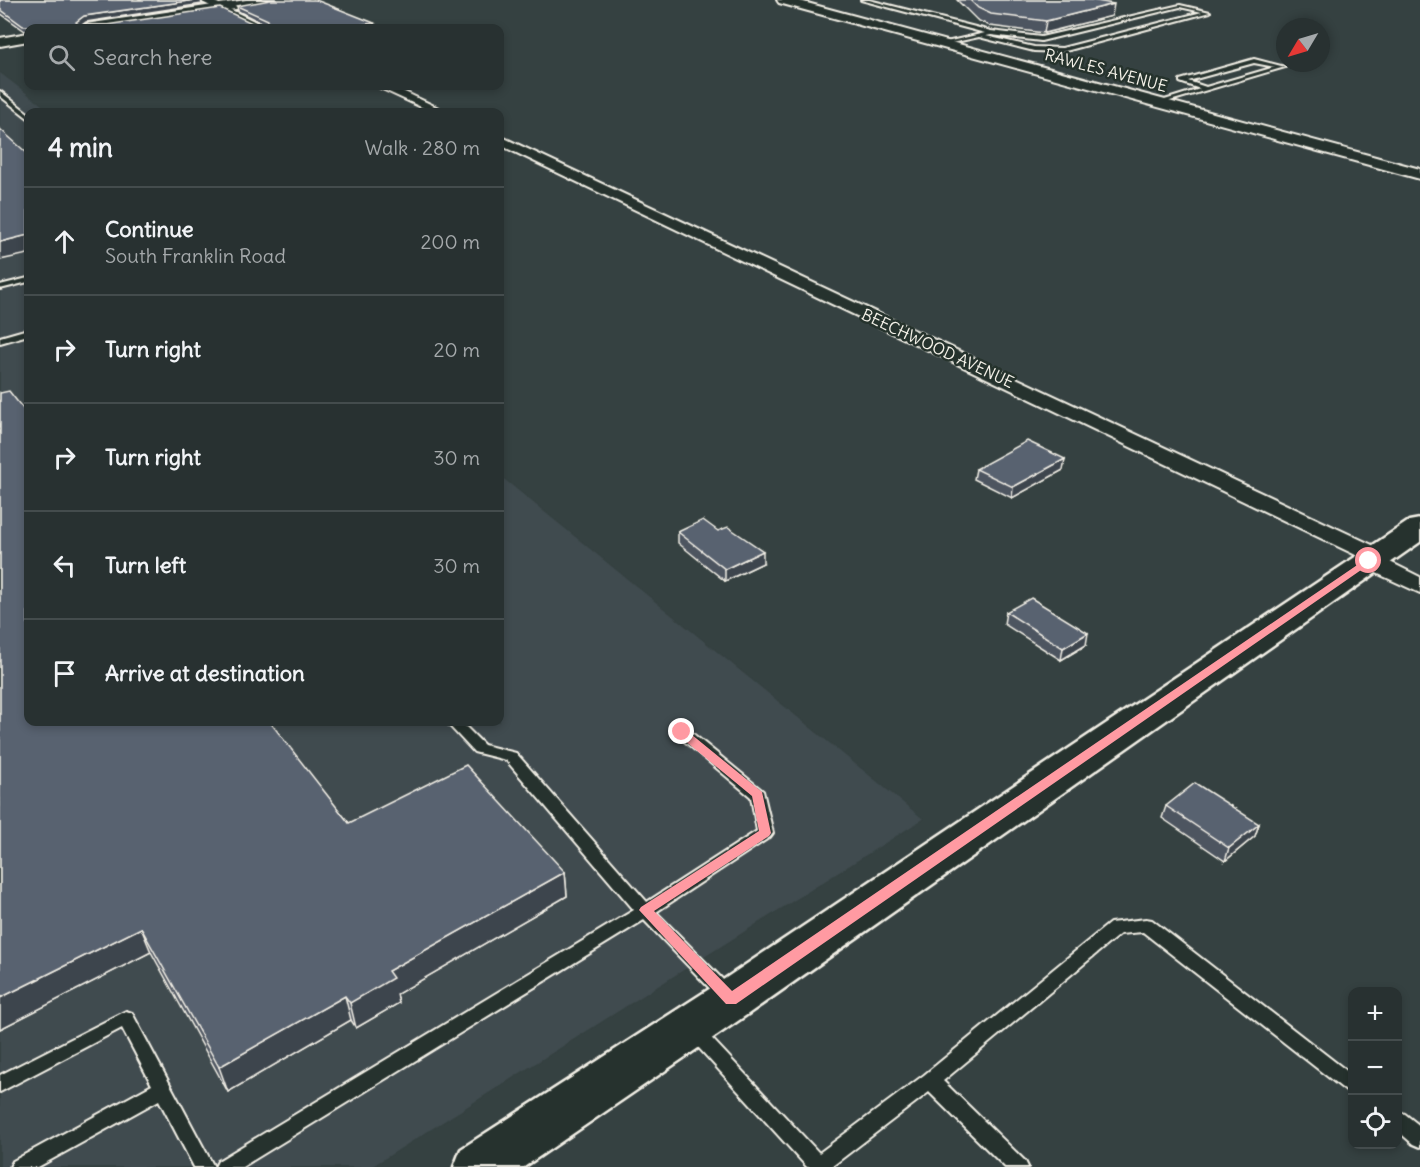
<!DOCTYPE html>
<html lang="en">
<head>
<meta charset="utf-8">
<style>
  :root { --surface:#283131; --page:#343d3d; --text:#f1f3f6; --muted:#a5a9ab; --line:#444c4d }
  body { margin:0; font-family:Delius,sans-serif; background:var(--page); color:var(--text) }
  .controls { position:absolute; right:18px; bottom:18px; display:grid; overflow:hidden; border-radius:12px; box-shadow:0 3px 9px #0003 }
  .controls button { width:54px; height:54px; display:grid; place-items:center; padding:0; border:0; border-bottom:2px solid var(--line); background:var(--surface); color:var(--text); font:30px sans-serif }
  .compass { position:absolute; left:1276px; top:18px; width:54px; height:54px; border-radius:50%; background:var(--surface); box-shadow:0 3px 9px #0003; rotate:232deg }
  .stop { position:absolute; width:18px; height:18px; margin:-14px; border:4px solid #ff9aa2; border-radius:50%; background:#fff }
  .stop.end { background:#ff9aa2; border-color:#fff; box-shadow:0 2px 6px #0008 }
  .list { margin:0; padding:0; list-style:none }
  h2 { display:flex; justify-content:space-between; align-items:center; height:78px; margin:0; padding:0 24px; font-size:26px }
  h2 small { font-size:20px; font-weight:400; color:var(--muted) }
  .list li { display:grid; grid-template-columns:39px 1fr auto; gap:18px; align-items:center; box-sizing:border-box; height:108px; padding:0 24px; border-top:2px solid var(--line) }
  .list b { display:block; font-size:22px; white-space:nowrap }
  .list p { margin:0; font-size:20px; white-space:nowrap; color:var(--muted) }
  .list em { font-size:20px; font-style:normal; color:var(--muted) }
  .icon { flex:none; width:33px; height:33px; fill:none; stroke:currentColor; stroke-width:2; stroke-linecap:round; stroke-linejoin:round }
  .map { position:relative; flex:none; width:1420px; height:1167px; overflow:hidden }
  .search { position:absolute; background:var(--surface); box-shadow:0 3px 9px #0003; left:24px; top:24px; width:480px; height:66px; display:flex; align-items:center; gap:15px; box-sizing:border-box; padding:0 21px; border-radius:12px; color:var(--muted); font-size:22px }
  .panel { position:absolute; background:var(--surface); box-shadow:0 3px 9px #0003; left:24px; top:108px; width:480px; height:618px; border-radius:12px }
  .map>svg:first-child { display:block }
  .built { fill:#404b4f }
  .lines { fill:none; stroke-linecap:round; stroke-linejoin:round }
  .service-casing { stroke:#f4f1e8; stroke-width:4 }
  .minor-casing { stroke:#f4f1e8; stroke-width:4 }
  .tertiary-casing { stroke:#f4f1e8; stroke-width:4 }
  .secondary-casing { stroke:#f4f1e8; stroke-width:5 }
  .service { fill:#26332d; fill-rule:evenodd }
  .minor { fill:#26332d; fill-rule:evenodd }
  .tertiary { fill:#26332d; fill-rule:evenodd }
  .secondary { fill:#26332d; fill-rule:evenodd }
  .wall { fill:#4d5460; stroke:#f4f1e8; stroke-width:1.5 }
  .shaded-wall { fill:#3e454e; stroke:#f4f1e8; stroke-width:1.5 }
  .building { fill:#596270; stroke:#f4f1e8; stroke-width:1.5 }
  .route { fill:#ff9aa2 }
  .labels { text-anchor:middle; stroke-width:5; stroke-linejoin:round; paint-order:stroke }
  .far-street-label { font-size:16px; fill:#f4f1e8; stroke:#26332d }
</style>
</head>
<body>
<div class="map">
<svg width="1420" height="1167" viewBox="0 0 1420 1167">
  <rect width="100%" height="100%" fill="#354141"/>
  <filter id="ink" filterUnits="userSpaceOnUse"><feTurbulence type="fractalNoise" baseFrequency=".0167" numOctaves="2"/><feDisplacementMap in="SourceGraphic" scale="12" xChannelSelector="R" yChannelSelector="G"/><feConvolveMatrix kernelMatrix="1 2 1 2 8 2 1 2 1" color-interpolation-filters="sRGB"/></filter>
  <g filter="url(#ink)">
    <!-- built -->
    <path class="built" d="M0,73L51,112H28V722H500V476L923,819L371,1167H0Z"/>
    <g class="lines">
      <!-- service casing -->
      <g class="service-casing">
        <g id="service">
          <path d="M861,0H869L991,31L1041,37L1180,5L1210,12L1062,52L1034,51L979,37L942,45V43L985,33ZM1180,7L1202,12L1062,48L1034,47L986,36L991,35L1041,41Z"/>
          <path d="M1254,59L1285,67L1160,104L1155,103L1200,89L1180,82V80ZM1254,63L1275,67L1206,87L1188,81Z"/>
          <path d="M0,91L28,113V118L0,96Z"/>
          <path d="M28,278V282L0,289V285Z"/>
          <path d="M28,329V335L0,343V337Z"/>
          <path d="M446,722H461L484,745L516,753L647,902L757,831L751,797L677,735L675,732L677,729H687L763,791L773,833L770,837L656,912L734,991L737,996L734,1001L728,1003L722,1001L644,920L242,1167H215L218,1161L634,910L506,760L474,752Z"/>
          <path d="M1146,919L1152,920L1352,1075V1093L1346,1091L1143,932L1120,934L943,1081L1025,1161L1028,1167H1005L929,1092L831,1167H807L689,1037L686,1032L689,1027L695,1024L701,1027L819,1153L924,1075L1110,923Z"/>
          <path d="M126,1011L132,1013L214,1167H194L159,1100L38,1167H10L13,1161L152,1085L122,1028L0,1092V1075Z"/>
          <path d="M1398,1111L1405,1114L1420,1126V1147L1413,1144L1398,1131Z"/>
        </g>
      </g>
      <!-- minor casing -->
      <g class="minor-casing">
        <g id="minor">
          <path d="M198,0H211L268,28H256Z"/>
          <path d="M379,86H392L447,112H432L380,88Z"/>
          <path d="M500,136L1385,551L1389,556L1386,560L1420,577V593L1361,566L1357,561L1360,557L500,145Z"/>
        </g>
      </g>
      <!-- tertiary casing -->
      <g class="tertiary-casing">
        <g id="tertiary">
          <path d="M246,0H275L269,4L107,28H80L86,24Z"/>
          <path d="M777,0H796L1420,169V179L779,3Z"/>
          <path d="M28,33V41L0,46V38Z"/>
        </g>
      </g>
      <!-- secondary casing -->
      <g class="secondary-casing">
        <path id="secondary" d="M1420,519V542L748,1014L524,1167H454L461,1149L714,986L1409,521Z"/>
      </g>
      <!-- service -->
      <use href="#service" class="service"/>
      <!-- minor -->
      <use href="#minor" class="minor"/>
      <!-- tertiary -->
      <use href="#tertiary" class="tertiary"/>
      <!-- secondary -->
      <use href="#secondary" class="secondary"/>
    </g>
    <!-- wall -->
    <g class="wall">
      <path d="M0,0H201L202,4L86,22L82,25H266L238,11L237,6L375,28H28V31H25L0,13Z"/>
      <path d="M957,0H1091L1112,16L1044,33L990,26L977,20Z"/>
      <path d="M0,393L349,823L565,872L567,896L397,994L399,1003L356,1028L351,1020L228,1092L151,952L0,1029Z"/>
      <path d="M1065,459L1063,470L1012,498L974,479L976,469Z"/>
      <path d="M678,532L763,563L725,581L678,543Z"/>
      <path d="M1006,612L1086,645L1061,660L1004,624Z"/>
      <path d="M1166,806L1259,824L1255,836L1225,861L1162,818Z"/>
    </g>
    <!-- shaded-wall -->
    <g class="shaded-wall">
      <path d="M195,0H201L202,4L86,22L78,28L76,22L84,16Z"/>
      <path d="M1114,4L1112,16L1044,33L1046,21Z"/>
      <path d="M374,23L375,28H336Z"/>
      <path d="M28,235V254L0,260V242Z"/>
      <path d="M1065,459L1063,470L1012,498L1013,487Z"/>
      <path d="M763,551V563L725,581V569Z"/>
      <path d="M1088,633L1086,645L1061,660L1063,648Z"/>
      <path d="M1259,824L1255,836L1225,861L1229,848Z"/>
      <path d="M565,872L567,896L397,994L399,1003L356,1028L350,1003L388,971Z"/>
      <path d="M141,928L151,952L0,1029V998Z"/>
      <path d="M345,996L351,1020L228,1092L219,1067Z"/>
    </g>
    <!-- building -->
    <g class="building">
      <path d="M0,0H195L84,16L76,22L79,25H106L220,8L254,24L267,25L268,20L237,6L270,0H316L374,23L336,28L28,29V26H23L0,9Z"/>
      <path d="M970,0H1091L1114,4L1046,21L991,14L978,8Z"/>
      <path d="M0,129L28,154V235L0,242Z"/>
      <path d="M9,391L28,415V722H270L349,823L466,765L565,872L388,971L393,978L350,1003L345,996L219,1067L141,928L0,998V393Z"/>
      <path d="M1027,441L1065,459L1013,487L976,469Z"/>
      <path d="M703,520L718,531L728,527L763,551L725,569L678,532Z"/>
      <path d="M1031,598L1088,633L1063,648L1006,612Z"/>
      <path d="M1195,783L1259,824L1229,848L1166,806Z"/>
    </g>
  </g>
  <!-- route -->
  <path class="route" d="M1366,559L1374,561L736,1004H726L639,910L641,907L759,831L752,796L678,735V730H686L762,792L771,833L769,836L654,911L732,991Z"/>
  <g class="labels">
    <!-- far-street labels -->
    <g class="far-street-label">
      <text transform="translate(1106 70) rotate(15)" y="6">RAWLES AVENUE</text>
      <text transform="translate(938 348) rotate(25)" y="6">BEECHWOOD AVENUE</text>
    </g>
  </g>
</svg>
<div class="controls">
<button>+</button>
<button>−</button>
<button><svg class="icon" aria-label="locate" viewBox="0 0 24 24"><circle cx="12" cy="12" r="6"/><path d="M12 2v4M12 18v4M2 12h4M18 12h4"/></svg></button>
</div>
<svg class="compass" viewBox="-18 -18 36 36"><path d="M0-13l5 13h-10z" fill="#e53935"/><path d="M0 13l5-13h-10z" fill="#a5a9ab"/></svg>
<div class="stop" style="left:1369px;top:561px"></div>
<div class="stop end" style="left:682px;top:732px"></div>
<div class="search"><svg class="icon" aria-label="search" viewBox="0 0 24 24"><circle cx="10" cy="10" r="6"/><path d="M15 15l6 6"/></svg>Search here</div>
<section class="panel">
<h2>4 min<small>Walk · 280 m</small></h2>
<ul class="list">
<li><svg class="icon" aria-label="ahead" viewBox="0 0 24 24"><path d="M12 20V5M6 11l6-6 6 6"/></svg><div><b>Continue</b><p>South Franklin Road</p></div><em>200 m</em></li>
<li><svg class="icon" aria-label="right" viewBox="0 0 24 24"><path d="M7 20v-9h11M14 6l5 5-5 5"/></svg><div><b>Turn right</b></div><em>20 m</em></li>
<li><svg class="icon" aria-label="right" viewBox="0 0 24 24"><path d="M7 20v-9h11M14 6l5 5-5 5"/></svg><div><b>Turn right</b></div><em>30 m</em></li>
<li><svg class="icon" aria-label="left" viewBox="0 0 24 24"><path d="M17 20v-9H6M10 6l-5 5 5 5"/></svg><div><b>Turn left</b></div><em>30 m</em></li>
<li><svg class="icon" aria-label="arrive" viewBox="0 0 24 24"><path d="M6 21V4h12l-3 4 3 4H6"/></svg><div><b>Arrive at destination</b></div></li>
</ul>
</section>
</div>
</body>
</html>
